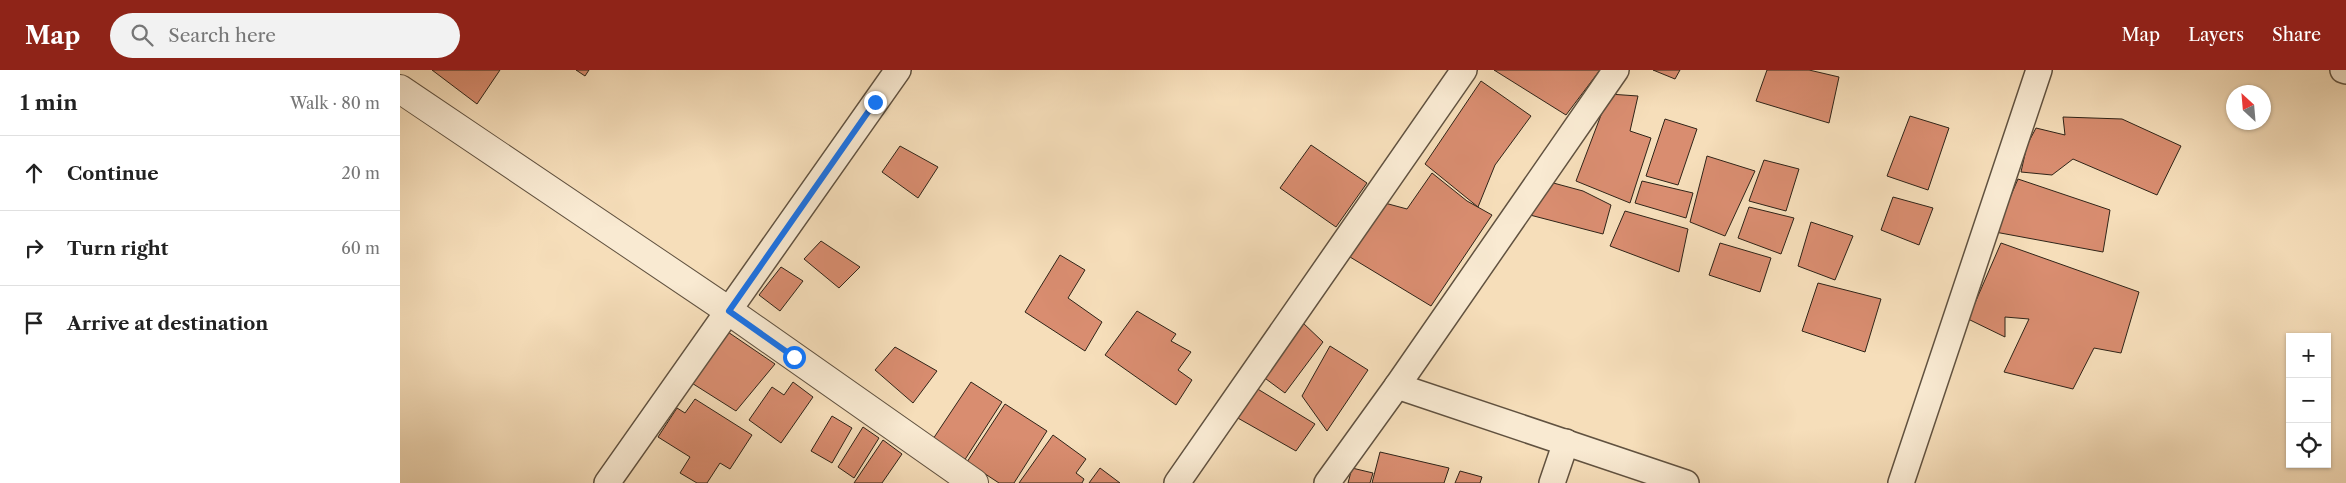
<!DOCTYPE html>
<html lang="en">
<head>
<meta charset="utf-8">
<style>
  :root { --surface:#fff; --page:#f2f2f2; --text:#222; --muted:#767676; --line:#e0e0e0; --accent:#8f2418 }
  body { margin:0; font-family:"Libre Caslon Text",serif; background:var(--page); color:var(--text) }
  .controls { position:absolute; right:15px; bottom:15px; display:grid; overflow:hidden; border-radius:0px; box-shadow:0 1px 4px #0004 }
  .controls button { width:45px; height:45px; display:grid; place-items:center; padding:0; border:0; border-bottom:1px solid var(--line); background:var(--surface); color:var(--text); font:25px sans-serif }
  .compass { position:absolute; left:1826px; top:15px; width:45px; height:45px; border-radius:50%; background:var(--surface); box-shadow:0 1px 4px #0004; rotate:334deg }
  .stop { position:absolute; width:15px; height:15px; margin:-11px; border:4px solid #1a73e8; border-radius:50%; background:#fff }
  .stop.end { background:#1a73e8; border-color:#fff; box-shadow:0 1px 5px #0008 }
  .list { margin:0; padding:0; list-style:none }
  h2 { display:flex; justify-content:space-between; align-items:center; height:65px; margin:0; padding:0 20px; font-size:21px }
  h2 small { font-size:16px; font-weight:400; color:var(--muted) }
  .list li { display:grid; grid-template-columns:32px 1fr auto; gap:15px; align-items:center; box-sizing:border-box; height:75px; padding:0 20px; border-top:1px solid var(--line) }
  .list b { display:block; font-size:19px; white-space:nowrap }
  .list em { font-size:16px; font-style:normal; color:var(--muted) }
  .icon { flex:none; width:28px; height:28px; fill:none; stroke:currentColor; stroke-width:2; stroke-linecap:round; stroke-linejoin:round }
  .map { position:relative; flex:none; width:1946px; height:413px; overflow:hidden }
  header { display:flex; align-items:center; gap:30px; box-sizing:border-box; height:70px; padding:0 25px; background:var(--accent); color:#fff }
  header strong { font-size:24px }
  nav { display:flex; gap:28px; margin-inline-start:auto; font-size:18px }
  .search { width:350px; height:45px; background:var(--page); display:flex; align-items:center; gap:12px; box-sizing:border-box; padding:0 18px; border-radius:28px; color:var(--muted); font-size:19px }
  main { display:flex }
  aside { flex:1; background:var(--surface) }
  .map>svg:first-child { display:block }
  .building { fill:#d98d70; stroke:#2f2418 }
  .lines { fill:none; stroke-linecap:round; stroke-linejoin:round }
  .minor-casing { stroke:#615240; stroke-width:28 }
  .tertiary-casing { stroke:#615240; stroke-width:30 }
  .minor { stroke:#f9ead2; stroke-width:25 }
  .tertiary { stroke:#f9ead2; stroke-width:28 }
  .route { stroke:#1a73e8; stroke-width:6 }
</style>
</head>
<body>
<header>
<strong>Map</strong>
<div class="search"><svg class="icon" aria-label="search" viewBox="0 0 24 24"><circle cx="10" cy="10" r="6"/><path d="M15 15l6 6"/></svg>Search here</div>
<nav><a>Map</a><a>Layers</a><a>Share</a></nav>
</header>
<main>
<aside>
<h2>1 min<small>Walk · 80 m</small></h2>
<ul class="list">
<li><svg class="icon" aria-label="ahead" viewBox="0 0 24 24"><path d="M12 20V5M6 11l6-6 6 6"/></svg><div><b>Continue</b></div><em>20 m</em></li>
<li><svg class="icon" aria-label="right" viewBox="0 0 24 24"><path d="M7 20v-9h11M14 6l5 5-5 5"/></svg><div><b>Turn right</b></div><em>60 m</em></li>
<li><svg class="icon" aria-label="arrive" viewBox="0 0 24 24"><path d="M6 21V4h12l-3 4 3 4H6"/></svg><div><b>Arrive at destination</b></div></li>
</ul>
</aside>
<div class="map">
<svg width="1946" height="413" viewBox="0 0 1946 413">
  <rect width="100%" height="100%" fill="#f6deba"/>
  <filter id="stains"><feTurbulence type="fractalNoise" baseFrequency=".004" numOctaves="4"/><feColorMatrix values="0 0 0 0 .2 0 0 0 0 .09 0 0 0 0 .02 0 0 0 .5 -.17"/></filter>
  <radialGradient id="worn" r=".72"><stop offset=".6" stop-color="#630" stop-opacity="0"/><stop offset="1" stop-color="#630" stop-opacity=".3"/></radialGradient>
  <!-- building -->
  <g class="building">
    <path d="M32,0H100L77,34Z"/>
    <path d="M176,0H189L185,6Z"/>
    <path d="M1094,0H1200L1166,45Z"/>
    <path d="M1253,0H1280L1275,9Z"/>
    <path d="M1367,0H1409L1439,7L1429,53L1356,31Z"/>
    <path d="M1081,11L1131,46L1095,95L1078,137L1025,94Z"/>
    <path d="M1209,24L1238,26L1230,61L1251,68L1230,133L1176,111Z"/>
    <path d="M1510,46L1549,58L1528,120L1487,106Z"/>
    <path d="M1663,47L1722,49L1781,76L1757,125L1673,89L1652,105L1621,102L1627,75L1636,58L1665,65Z"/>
    <path d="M1265,49L1297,59L1278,115L1246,106Z"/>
    <path d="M911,75L967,113L936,157L880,118Z"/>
    <path d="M500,76L538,97L518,128L482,102Z"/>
    <path d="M1307,86L1355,101L1325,166L1290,152Z"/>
    <path d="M1364,90L1399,99L1386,141L1349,131Z"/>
    <path d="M1032,103L1067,131L1092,145L1031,236L950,187L981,132L1007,139Z"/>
    <path d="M1618,109L1710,140L1703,182L1595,162Z"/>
    <path d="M1146,111L1183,121L1211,135L1203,164L1130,145Z"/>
    <path d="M1242,111L1293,123L1286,148L1235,133Z"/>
    <path d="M1493,127L1533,138L1519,175L1481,160Z"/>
    <path d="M1349,137L1394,148L1381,184L1338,168Z"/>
    <path d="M1225,141L1288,159L1279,202L1210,176Z"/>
    <path d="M1411,152L1453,166L1435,210L1398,196Z"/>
    <path d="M421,171L460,197L439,218L404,189Z"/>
    <path d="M1320,173L1371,188L1360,222L1309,205Z"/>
    <path d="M1601,173L1739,222L1721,283L1694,278L1673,319L1604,302L1629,249L1605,247V267L1568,249Z"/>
    <path d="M660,185L685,200L668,228L702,252L685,281L625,242Z"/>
    <path d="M381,197L403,211L380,241L359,225Z"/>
    <path d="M1418,213L1481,229L1465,282L1402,261Z"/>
    <path d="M737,241L776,264L771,271L791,282L778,300L792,310L776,335L705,285Z"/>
    <path d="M902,252L923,272L885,323L862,306Z"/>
    <path d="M325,260L375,294L336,341L287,310Z"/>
    <path d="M930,276L968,300L927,361L902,326Z"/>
    <path d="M495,277L537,301L513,333L475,300Z"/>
    <path d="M393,312L413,327L381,373L349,350L372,317L384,325Z"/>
    <path d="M571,312L602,332L564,391L533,369Z"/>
    <path d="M856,318L915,354L896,381L836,347Z"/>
    <path d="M295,329L352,365L330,399L320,393L307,413H297L280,403L290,387L258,367L277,338L285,343Z"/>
    <path d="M605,334L647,361L614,413H599L567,392Z"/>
    <path d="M432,346L452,358L432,393L411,381Z"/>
    <path d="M463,357L479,368L454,408L438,397Z"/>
    <path d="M653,365L686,389L676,403L684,409L682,413H619Z"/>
    <path d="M483,370L502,384L482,413H454Z"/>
    <path d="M980,382L1049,398L1044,413H972Z"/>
    <path d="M700,398L720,413H689Z"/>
    <path d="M952,398L973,403L970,413H948Z"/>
    <path d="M1060,401L1082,407L1080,413H1055Z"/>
  </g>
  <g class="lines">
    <!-- minor casing -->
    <g class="minor-casing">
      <g id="minor">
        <path d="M1943,0L1946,1"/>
        <path d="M997,316L1286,413"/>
        <path d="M207,413L498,0"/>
        <path d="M777,413L1064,0"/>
        <path d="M927,413L997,316L1216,0"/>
        <path d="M1152,413L1166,372"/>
        <path d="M1501,413L1639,0"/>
      </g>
    </g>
    <!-- tertiary casing -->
    <g class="tertiary-casing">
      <path id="tertiary" d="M0,19L329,241L574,413"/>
    </g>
    <!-- minor -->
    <use href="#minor" class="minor"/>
    <!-- tertiary -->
    <use href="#tertiary" class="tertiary"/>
  </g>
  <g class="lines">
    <!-- route -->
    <path class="route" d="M394,287L329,241L475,32"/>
  </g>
  <rect width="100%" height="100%" filter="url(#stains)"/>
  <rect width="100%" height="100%" fill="url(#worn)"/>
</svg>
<div class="controls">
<button>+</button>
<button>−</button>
<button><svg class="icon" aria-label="locate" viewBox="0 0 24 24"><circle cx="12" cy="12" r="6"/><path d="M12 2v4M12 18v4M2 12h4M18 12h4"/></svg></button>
</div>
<svg class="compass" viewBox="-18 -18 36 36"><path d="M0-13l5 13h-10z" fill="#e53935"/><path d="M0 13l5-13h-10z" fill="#767676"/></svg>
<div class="stop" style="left:394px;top:287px"></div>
<div class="stop end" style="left:475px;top:32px"></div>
</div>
</main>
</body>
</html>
